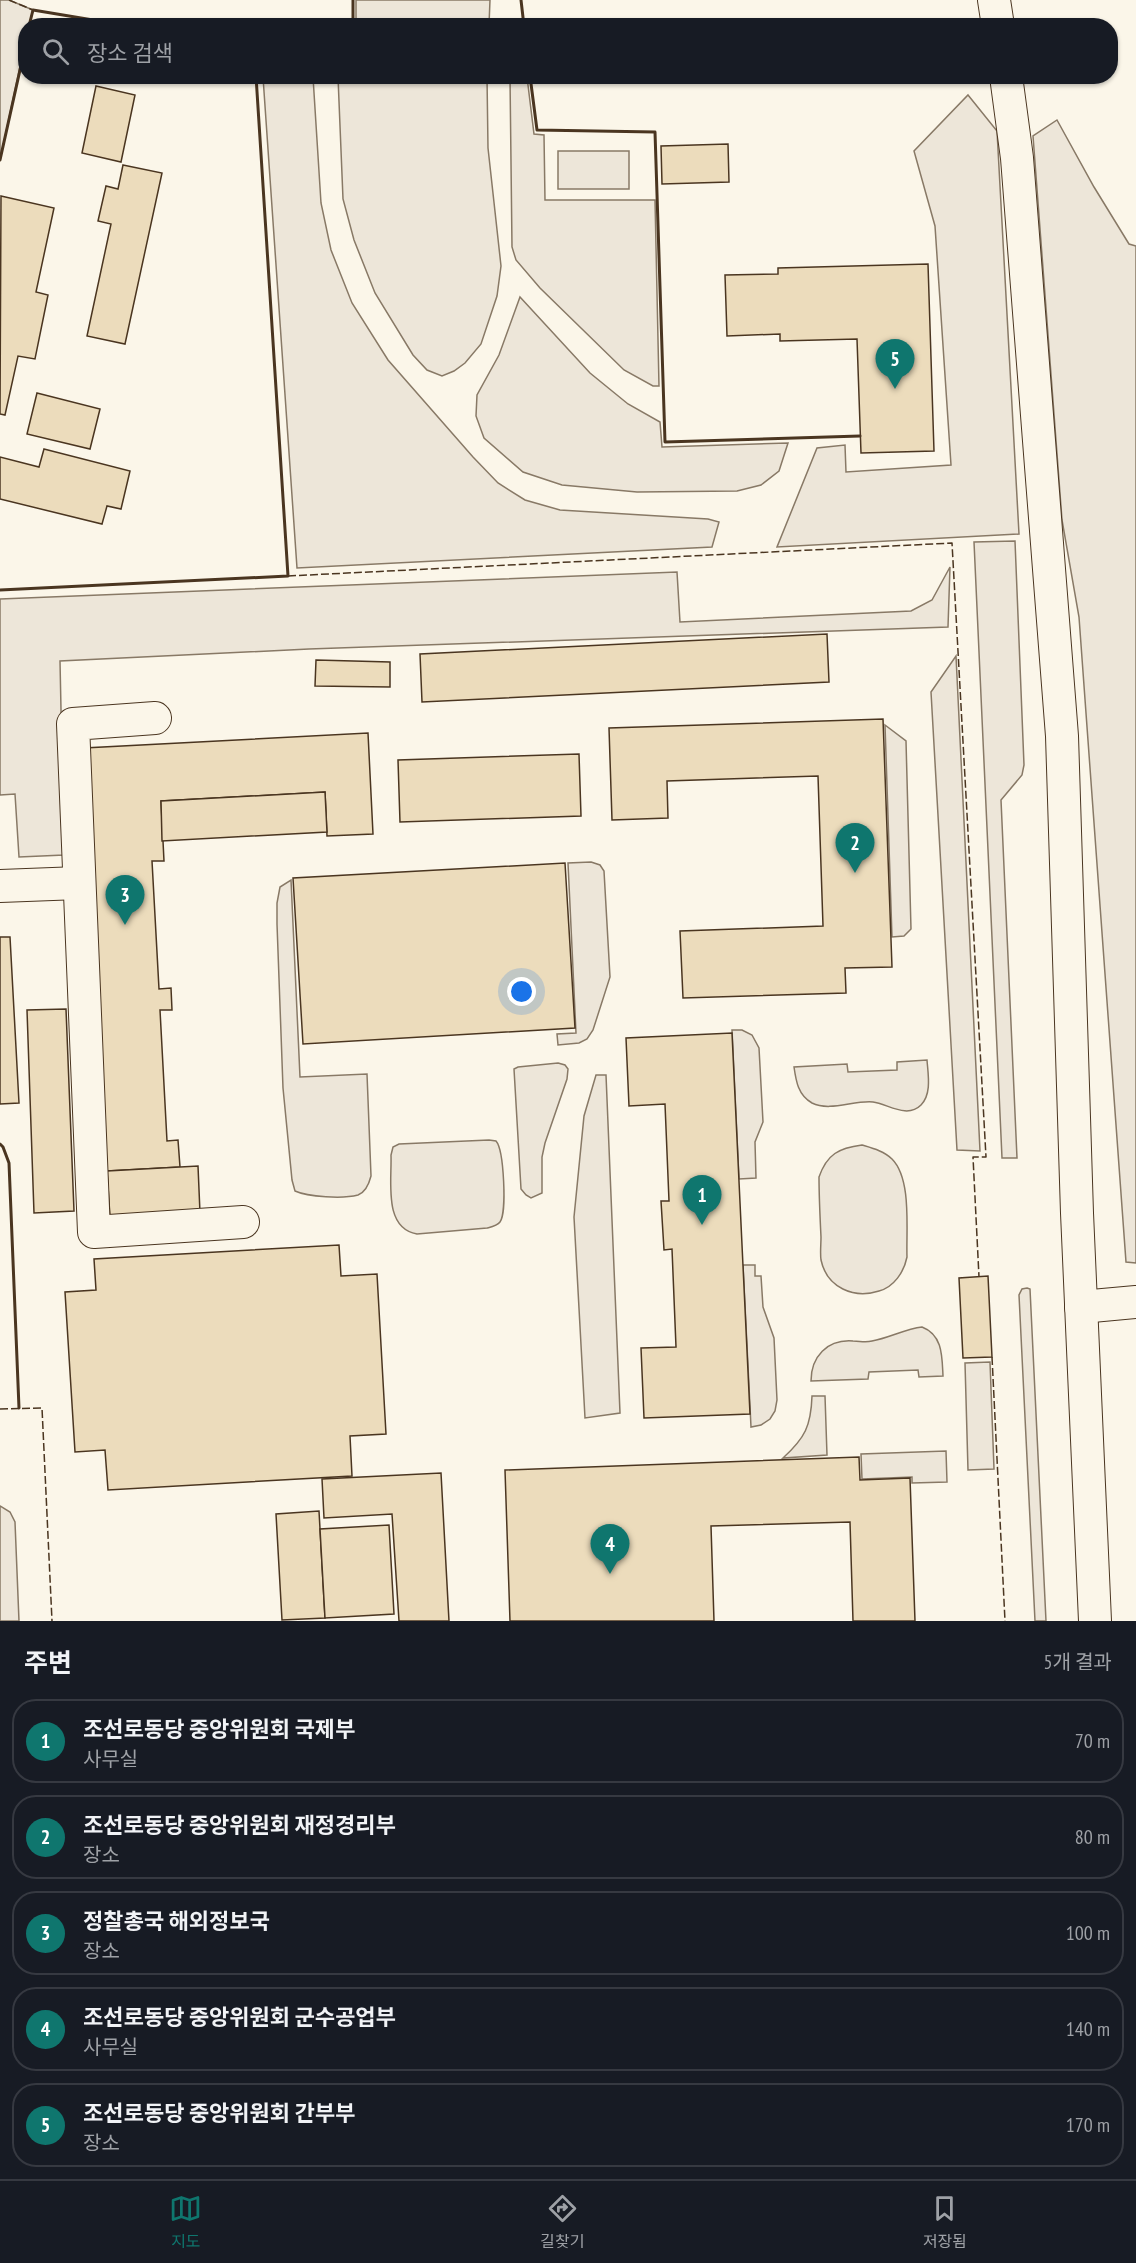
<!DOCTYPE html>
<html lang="ko">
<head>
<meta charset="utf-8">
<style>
  :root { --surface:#171b24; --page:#242831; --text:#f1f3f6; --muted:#9ea1a6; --line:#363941; --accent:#0f766e }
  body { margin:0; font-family:"PT Sans Narrow","Noto Sans KR",sans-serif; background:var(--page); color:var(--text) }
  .you { position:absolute; left:522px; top:992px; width:21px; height:21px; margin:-15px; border:4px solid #fff; border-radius:50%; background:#1a73e8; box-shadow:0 0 0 9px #1a73e833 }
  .badge { display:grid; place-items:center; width:39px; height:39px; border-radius:50%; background:var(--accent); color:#fff; font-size:20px; font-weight:700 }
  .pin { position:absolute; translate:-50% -50px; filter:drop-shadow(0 2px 3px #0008) }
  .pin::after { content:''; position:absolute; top:32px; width:21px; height:18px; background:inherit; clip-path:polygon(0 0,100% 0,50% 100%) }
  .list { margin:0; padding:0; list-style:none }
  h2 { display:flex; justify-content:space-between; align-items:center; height:78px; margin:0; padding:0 24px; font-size:26px }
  h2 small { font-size:20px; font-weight:400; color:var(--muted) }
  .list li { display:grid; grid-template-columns:39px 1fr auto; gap:18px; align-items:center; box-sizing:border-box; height:84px; margin:0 12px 12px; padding:0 12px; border:2px solid var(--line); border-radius:24px }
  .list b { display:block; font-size:22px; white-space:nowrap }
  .list p { margin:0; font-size:20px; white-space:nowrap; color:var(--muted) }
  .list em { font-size:20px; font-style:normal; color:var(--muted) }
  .icon { flex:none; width:33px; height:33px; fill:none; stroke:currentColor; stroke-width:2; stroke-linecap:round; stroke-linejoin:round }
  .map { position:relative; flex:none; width:1136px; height:1621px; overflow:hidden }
  .search { position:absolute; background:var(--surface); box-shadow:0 2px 4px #0004; left:18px; right:18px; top:18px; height:66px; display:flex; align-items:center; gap:15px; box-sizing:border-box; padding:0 21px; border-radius:24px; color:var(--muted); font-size:22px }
  .sheet { height:558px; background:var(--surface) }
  nav { display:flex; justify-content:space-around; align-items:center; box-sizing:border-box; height:84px; border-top:2px solid var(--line); background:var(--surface); font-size:16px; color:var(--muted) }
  nav a { display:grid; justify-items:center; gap:3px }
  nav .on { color:var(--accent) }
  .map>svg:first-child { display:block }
  .green { fill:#ede6d9; stroke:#887966; stroke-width:1.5 }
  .building { fill:#ecdcbc; stroke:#4a3520; stroke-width:1.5 }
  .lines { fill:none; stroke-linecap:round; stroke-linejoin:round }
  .minor-casing { stroke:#4a3520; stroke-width:34 }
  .minor { stroke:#fbf6e9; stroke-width:32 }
  .fence { stroke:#4a3520; stroke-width:1.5; stroke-dasharray:8 3; stroke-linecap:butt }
  .wall { stroke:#4a3520; stroke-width:3 }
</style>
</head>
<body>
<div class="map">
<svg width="1136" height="1621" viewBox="0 0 1136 1621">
  <rect width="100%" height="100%" fill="#fbf6e9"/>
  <!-- green -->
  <g class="green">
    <path d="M0,0H9L33,10L29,25L26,26L25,43L0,160Z"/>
    <path d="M356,0H490L489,25H356Z"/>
    <path d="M263,77H313L321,203L331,250L352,303L388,360L473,457L498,483L525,500L560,510L708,519L719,522L712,547L297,568Z"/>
    <path d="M338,77H487L488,148L501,266L497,296L481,344L465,363L454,371L442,376L427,370L413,355L375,293L354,240L343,199Z"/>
    <path d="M510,77H527L534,134L544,135L545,200H655L659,386H653L624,370L540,288L516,260L512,247Z"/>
    <path d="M968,95L997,131L1019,534L777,547L817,448L845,445L846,472L951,465L935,226L914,151Z"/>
    <path d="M1057,120L1094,187L1129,244L1136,246V1263L1126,1262L1079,617L1062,520L1033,136Z"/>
    <rect x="558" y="151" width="71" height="38"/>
    <path d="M520,297L590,373L628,404L660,422L662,447L788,443L779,471L761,485L737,491L637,492L562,485L523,472L484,438L476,416L477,395L499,355Z"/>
    <path d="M1015,541L1024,765L1022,775L1001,800L1017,1158H1002L974,542Z"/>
    <path d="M950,567L948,627L309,649L60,661L64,855L19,857L15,794L0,795V599L677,572L680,622L911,611L932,600Z"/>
    <path d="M956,656L980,1151L957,1150L931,692Z"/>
    <path d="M885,725L906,741L911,929L904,936L892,937Z"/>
    <path d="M591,862L600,865L604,871L610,977L593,1030L587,1039L579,1043L558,1045L557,1034L576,1033L568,863Z"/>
    <path d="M291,880L300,1077L367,1074L371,1176C369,1184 366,1192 358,1195C343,1199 308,1197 295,1191L292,1180L283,1088L277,924V903L280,887Z"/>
    <path d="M732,1030H742L752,1035L759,1048L763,1122L755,1142L756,1178L739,1179Z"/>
    <path d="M927,1060C928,1074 932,1094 921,1105C907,1119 888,1104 873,1102C854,1100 830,1112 812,1103C798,1095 796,1081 794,1067L847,1064L848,1072L897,1070V1062Z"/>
    <path d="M558,1063L565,1065L568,1069L567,1079L545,1143L542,1157V1193L531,1198L526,1195L521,1189L514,1069L518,1067Z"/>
    <path d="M596,1075H606L620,1413L585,1418L574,1217L584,1116Z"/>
    <path d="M489,1140L496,1141C504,1150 507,1213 500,1222C497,1226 491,1227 487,1228L417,1234C383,1228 392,1181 391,1155L393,1147L399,1144Z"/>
    <path d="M862,1145C872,1148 884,1151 892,1159C912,1179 906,1230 907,1257C904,1272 894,1287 879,1291C854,1299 827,1288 821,1260C820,1253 821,1245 821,1237C820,1217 819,1197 819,1177C827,1154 839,1148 862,1145Z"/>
    <path d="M743,1265H755V1276H761L763,1307L774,1338L777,1400L775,1411L770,1419L761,1425L751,1427Z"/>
    <path d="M1027,1288L1030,1289L1046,1621H1035L1019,1295L1022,1289Z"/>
    <path d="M922,1327C943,1335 942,1357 943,1376L919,1377L918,1370L869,1372L868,1379L811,1381C811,1357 827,1339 853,1341C860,1341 865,1343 872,1341C889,1338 905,1329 922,1327Z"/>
    <path d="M990,1362L994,1469L968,1470L965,1363Z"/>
    <path d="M812,1396H825L827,1455L783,1458C805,1438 811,1426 812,1396Z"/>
    <path d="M946,1451L947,1482L912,1483V1477L862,1479L861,1454Z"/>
    <path d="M0,1506L10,1512L15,1522L19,1621H0Z"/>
  </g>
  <!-- building -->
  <g class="building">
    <path d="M855,21V26H797V22Z"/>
    <path d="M746,22L747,26H609Z"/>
    <path d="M583,76H723L583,80Z"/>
    <path d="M96,86L135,95L121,162L82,153Z"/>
    <path d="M728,144L729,182L662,184L661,146Z"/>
    <path d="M123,165L162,173L125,344L87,336L111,224L98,221L106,186L118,189Z"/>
    <path d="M1,196L54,208L36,292L48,295L35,359L18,356L5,415L0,414Z"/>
    <path d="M928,264L934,451L861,453L857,339L780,341V334L727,336L725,275L778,274V268Z"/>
    <path d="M37,393L100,409L90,449L27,434Z"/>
    <path d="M44,449L130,471L121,509L107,506L102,524L0,499V457L39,467Z"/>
    <path d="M827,634L829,682L422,702L420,654Z"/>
    <path d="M316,660L390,662V687L315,686Z"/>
    <path d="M883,719L892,967L845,968L846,993L683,998L680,931L823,926L818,776L667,781L668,818L612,820L609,728Z"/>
    <path d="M368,733L373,834L327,836L325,792L161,801L164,861H152L159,989L171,988L172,1010H160L167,1141L178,1140L180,1167L107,1171L84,748Z"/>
    <path d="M579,754L581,816L400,822L398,760Z"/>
    <path d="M325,792L327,832L162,841L161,801Z"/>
    <path d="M565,863L575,1028L303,1044L293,878Z"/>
    <path d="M0,937H10L19,1103L0,1104Z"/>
    <path d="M66,1009L74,1211L34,1213L27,1010Z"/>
    <path d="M732,1033L750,1414L644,1418L641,1348L676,1347L672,1249L664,1250L661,1201H669L665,1104L629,1106L626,1038Z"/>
    <path d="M198,1166L200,1213L110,1217L107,1171Z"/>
    <path d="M339,1245L341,1276L377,1274L386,1434L350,1436L352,1476L108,1490L105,1450L75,1452L65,1292L96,1290L94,1259Z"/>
    <path d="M988,1276L992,1357L963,1358L959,1278Z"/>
    <path d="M859,1457L860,1480L910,1478L915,1621H853L850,1522L711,1526L714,1621H510L505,1470Z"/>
    <path d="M441,1473L449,1621H399L392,1514L324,1518L322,1479Z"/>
    <path d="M319,1511L325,1618L282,1620L276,1514Z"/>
    <path d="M389,1525L394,1614L325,1618L320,1529Z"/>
  </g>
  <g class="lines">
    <!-- minor casing -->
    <g class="minor-casing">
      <g id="minor">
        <path d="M994,0L998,26"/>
        <path d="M1006,76L1017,158L1062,736L1077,1213L1095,1621"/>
        <path d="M155,718L73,724L94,1232L243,1222"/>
        <path d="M0,886L79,883"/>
        <path d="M1081,1307L1136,1302"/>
      </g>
    </g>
    <!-- minor -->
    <use href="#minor" class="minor"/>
    <!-- fence -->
    <g class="fence">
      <path d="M9,0L33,10"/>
      <path d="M288,576L952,543L986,1157H973L979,1277"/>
      <path d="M992,1357L1005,1621"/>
      <path d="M0,1409L42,1408L52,1621"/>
    </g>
    <!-- wall -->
    <g class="wall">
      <path d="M353,0V26"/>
      <path d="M521,0L524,26"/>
      <path d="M29,26L33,10L129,26"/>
      <path d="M530,76L537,130L655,132L665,442L860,436"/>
      <path d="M0,160L26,43"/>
      <path d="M0,590L288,576L256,76"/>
      <path d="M0,1144L3,1147L9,1163L19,1408"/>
    </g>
  </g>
</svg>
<div class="you"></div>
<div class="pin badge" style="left:702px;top:1225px">1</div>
<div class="pin badge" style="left:855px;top:873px">2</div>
<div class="pin badge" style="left:125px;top:925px">3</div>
<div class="pin badge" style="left:610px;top:1574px">4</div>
<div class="pin badge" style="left:895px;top:389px">5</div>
<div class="search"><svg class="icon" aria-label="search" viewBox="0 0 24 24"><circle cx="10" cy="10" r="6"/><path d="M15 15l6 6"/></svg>장소 검색</div>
</div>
<section class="sheet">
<h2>주변<small>5개 결과</small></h2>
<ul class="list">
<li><span class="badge">1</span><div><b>조선로동당 중앙위원회 국제부</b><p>사무실</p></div><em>70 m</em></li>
<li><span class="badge">2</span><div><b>조선로동당 중앙위원회 재정경리부</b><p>장소</p></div><em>80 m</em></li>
<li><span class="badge">3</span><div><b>정찰총국 해외정보국</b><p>장소</p></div><em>100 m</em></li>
<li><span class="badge">4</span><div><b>조선로동당 중앙위원회 군수공업부</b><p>사무실</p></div><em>140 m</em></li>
<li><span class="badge">5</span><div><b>조선로동당 중앙위원회 간부부</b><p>장소</p></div><em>170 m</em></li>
</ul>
</section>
<nav>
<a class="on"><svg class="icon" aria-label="map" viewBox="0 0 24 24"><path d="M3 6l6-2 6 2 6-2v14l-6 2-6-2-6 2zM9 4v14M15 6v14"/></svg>지도</a>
<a><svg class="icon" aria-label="directions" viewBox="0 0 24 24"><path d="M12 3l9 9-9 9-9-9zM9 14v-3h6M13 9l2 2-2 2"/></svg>길찾기</a>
<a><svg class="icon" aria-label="saved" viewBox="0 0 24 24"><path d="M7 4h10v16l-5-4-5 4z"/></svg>저장됨</a>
</nav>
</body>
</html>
